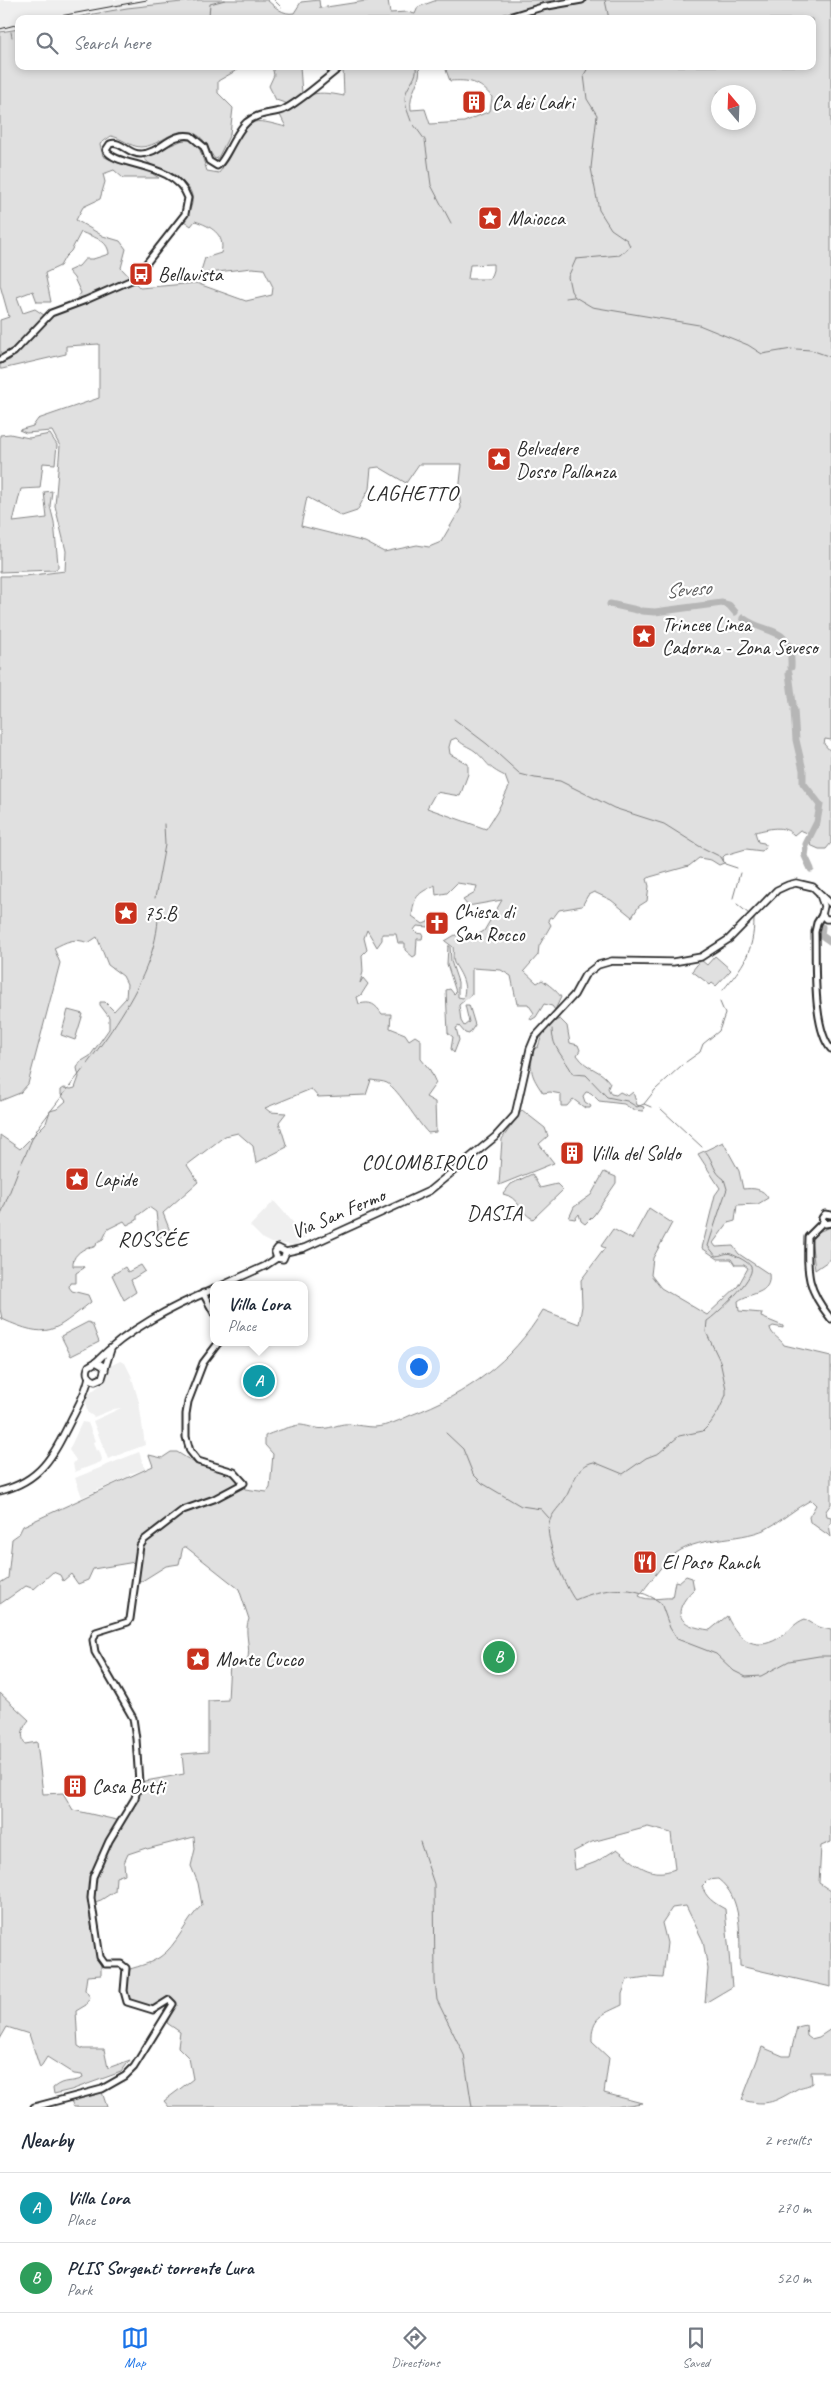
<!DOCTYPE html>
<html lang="en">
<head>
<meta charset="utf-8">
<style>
  :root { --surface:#fff; --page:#f6f6f7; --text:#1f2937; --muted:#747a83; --line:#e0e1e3; --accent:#1a73e8 }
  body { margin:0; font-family:Caveat,sans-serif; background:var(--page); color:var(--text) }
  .compass { position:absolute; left:711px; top:85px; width:45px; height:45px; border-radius:50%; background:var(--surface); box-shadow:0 2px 8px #0003; rotate:341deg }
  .you { position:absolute; left:418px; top:1366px; width:18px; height:18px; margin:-12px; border:4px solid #fff; border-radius:50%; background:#1a73e8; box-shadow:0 0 0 8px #1a73e833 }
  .badge { display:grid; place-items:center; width:32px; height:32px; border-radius:50%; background:var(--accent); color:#fff; font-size:16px; font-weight:700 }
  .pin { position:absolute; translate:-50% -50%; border:2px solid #fff; box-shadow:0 1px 5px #0006 }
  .popup { position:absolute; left:210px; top:1281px; width:98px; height:65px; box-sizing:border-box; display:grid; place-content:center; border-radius:10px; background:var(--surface); filter:drop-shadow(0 1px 4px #0005); font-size:16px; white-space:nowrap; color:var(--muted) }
  .popup b { font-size:19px; color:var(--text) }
  .popup::after { content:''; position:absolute; left:50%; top:100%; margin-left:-10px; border:10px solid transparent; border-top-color:var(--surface) }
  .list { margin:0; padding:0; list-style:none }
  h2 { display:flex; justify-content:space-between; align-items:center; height:65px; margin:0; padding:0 20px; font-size:21px }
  h2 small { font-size:16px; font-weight:400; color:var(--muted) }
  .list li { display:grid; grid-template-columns:32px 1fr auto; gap:15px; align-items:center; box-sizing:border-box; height:70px; padding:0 20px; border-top:1px solid var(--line) }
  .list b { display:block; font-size:19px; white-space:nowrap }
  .list p { margin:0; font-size:16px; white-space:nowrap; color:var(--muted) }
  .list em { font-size:16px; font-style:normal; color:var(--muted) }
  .icon { flex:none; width:28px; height:28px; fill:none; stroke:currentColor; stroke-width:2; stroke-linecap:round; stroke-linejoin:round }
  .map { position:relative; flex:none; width:831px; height:2107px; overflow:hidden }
  .search { position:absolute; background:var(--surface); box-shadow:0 2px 8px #0003; left:15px; right:15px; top:15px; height:55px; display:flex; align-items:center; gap:12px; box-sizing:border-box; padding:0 18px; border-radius:10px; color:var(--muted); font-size:19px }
  .sheet { height:205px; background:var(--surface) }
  nav { display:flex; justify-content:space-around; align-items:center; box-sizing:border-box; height:70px; border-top:1px solid var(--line); background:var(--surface); font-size:14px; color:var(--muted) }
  nav a { display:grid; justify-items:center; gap:2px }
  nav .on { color:var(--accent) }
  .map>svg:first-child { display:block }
  .built { fill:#efefef }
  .green { fill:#e0e0e0; stroke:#868686; fill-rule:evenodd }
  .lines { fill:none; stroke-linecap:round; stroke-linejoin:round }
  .stream { stroke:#7e7e7e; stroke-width:1 }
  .river { stroke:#b6b6b6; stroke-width:7 }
  .tertiary-casing { stroke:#2b2b2b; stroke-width:9 }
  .secondary-casing { stroke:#2b2b2b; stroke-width:9 }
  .tertiary { stroke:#fff; stroke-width:5 }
  .secondary { stroke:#fff; stroke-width:5.5 }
  .rail { stroke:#2b2b2b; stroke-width:1 }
  .labels { text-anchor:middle; stroke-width:4.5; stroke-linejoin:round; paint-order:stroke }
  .poi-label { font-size:20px; fill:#2b2b2b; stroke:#fff; text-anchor:start }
  .street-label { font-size:20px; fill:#2b2b2b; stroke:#fff }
  .water-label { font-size:21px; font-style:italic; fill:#5c5c5c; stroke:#fff }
  .neighbourhood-label { font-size:21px; letter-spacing:1px; fill:#2b2b2b; stroke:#fff }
  .quarter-label { font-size:22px; letter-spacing:1px; fill:#2b2b2b; stroke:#fff }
</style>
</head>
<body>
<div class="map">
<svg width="831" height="2107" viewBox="0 0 831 2107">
  <rect width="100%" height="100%" fill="#fff"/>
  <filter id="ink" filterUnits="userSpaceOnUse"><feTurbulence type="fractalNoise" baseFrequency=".02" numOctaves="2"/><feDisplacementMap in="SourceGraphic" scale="10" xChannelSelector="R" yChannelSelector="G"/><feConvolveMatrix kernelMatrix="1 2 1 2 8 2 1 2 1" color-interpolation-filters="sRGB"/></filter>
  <g filter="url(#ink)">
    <!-- built -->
    <g class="built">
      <path d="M0,0H200L86,13L59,19H19V27L0,31Z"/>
      <path d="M274,1201L306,1237L296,1245L271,1243L263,1239L250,1226Z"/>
      <path d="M120,1361L125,1363L131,1375L139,1402L145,1445L108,1459L93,1421L121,1408L114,1409L94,1417L87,1412L85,1397L105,1381L108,1375V1367Z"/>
      <path d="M82,1422L88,1423L95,1441L93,1442L96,1451L99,1450L102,1459L101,1462L75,1472L73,1464L76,1460L69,1450Z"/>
      <path d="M139,1452L145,1469L129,1474V1476L82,1497L75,1478Z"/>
    </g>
    <!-- green -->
    <g class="green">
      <path d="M200,0H267C275,7 283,15 294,13L301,2L319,0L320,8L372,0H388L390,13L407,12L415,14L418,7L437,0H573L535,7L497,19H65L127,8Z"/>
      <path d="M584,0H831V740L825,739L824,744L831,752V843L826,849H819L810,845L812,835L800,830L794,835C783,824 769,829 755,832L758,842L764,843L766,846L762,851L746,849L725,855L723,857L724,863L719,865L711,860L699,858L689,866L650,877L647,879L649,886L647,901L639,906L632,917L611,900L594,892L588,895L582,906L559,910L553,918L550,917L548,920L551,925L539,946L538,955L524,971L537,983L542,980C548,984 557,991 561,997L555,1010L552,1006L544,1004L536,1017L531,1020L530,1018L534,1013L528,1004H517L511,976L501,970L472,968V994L459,1005L461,1021L464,1026L469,1022L465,1005H469L475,1025L469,1034L465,1033L459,1026L456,1028L459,1040L454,1053L451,1049L453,1037L448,1033L446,990L450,989L454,994L456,992L447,964L448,946H450L451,961L458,982V997L463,998C468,985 461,974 454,963C452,959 454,952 453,947L445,941L455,935L470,939L484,931L502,900L468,906L463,900L475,893L477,886L457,883L447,893L436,895L435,885C417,894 414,896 412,916L423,924L428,922L431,917L435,918L429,927L417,926L414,930L417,933L423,934L422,939H417L416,955L413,957L405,950V943H398L396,934H382V940L377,947L367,930L364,938L367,950L362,955L363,972L360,983L363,978L368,984L361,995L357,997L359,1004C371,1001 375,1004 382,1014H391L390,1028L405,1034L409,1040L415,1036L421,1040V1059L430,1070L436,1083L426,1097L435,1102L436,1132L428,1133C417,1122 399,1090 387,1083C383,1081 376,1081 371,1080L366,1095L318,1097L311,1089L265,1108L270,1112L286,1113L279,1122L287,1147L256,1163L253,1146L238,1133L225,1136L187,1165L198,1182L163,1213L170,1231L159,1238L156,1212L149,1207L137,1216V1220L127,1225L124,1221L108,1229L103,1239L97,1242L96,1246L91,1248L88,1247C80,1251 72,1256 73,1266H83L84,1268L76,1273V1283H70L69,1287L72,1291L88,1295L91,1302C53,1332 49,1340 2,1319L0,1309V1135L20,1149L46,1123L50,1111L57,1109L66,1101L61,1095V1090L64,1088L71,1089L75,1088L79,1077L77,1068L80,1062L90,1056L109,1029V1017L100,1005V1002H105L114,1011L126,998L127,984L123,976L108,965L97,937L88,943C74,937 66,942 54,948L60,963L28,1084L20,1093L0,1101V576H25L65,571L66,551L55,506L60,446L52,431L26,433L19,430L33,426L38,419L99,398V344L66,346V354L2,369H0V363L10,360L55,313L71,307L81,293L74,278L68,271L79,266L85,259H93L109,254C108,239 92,237 81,232L71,251L65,257L60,266L45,273L51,302H37L33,291L17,297L23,313L35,309L44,315L13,350L0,357V320L9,317L0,285V32L19,29V66H244L218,81V93L233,108L230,134L218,158L215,159C209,152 207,142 199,136C176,121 162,147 140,147C129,146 122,138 111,136L100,144L103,156L109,159L144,168L159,178H123L114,170L103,174L105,182L100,199L83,207L76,220L103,236L120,241L126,249L121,268L140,288L196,283L246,301L272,295L273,287L264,269L252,268L200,274L205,258L221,253C226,234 210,226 195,221L191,226L184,221C213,177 158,178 143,157L183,140H192L200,150L207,171L219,173C230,159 233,127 254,122C263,120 277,125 286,127L279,113C306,95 311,89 344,96L343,69L347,66H419C423,80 408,92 411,110L425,109L430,124L464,122L490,111L492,97C479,81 469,80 450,81L446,70L450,66H812V19H533V12L578,4ZM718,92H748V122H718ZM493,264V270L490,279H468L470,265ZM419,464H462L459,492L461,508L441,542L429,547L417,545L384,552L365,542L301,526L307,497L342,516L357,511L369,489L371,468L379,467L406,483ZM456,738C462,745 468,746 475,751C489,763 486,767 505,776L509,787L497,812L486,829L427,808L436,792L460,796L468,774V764L450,754L449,747L451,740Z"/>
      <path d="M272,66H300L302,94L288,104L276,100L269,86L274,75Z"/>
      <path d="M10,434L29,438L50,434L57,445L55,464L43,463L40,488L21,489L13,522L47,518L44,492L52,491L50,506L54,522L58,564V568L54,570L0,572V435Z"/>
      <path d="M715,956L731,970L716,986L712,983L710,985L692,971L701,960L707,965Z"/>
      <path d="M68,1010L83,1014L75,1040L61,1035Z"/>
      <path d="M560,1019L567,1026L570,1043L578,1045L580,1050L577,1055C588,1071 600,1068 610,1083L608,1088L611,1094L616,1095L620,1092L628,1096L633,1092L637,1105L644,1107L643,1111L633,1110L624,1104L599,1101L591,1093L586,1092L583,1096L585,1102L591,1106L590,1108H585L573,1099L567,1106H561V1094L550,1092L543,1093C531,1075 529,1071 534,1049L538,1047C542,1035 545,1023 560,1019Z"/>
      <path d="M522,1110L545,1128L548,1136L539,1144L554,1163L499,1185L502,1139Z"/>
      <path d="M723,1142L739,1171L743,1189C753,1188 763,1188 768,1198L758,1204L737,1205L735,1221L728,1223L713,1243L716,1247L733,1246L739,1254L769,1274C772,1295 750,1292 738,1301L739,1311L762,1313L761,1317L783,1326V1328L773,1326L770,1328C772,1336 780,1338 784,1345L831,1356V1504L826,1511L827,1516L831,1517V1523L829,1524L831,1537L810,1522L809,1517L816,1505L811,1500C795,1508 782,1521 766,1529C737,1542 696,1535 671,1557C659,1568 649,1584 639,1596C649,1602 660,1597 672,1598L675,1581L679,1582L686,1576L692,1578L694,1589C670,1613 678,1626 710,1630L727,1616C738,1641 758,1654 783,1635C791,1629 796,1622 805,1619L818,1627L831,1630V1842L821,1846L819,1883L831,1891V1987L740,1966C739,1936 744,1899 718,1879L708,1880L702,1886C706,1898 714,1903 725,1909L732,1987L705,2003L708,1969L703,1941L686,1906L672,1908L662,1923L667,1943L663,1978L646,1977L627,1980L622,1994V2005C602,2015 591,2016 592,2042L609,2058L604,2093L642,2103L616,2107H169L164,2101L193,2079L189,2058L178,2047L180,2032L167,2023C169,2016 176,2007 174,2000L167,1998L159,2005L151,2008L125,1999L130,1969C140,1966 151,1963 160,1957C176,1947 186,1920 202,1905L198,1883L191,1866L195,1849L194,1837L147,1849L146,1848L128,1854L124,1863L125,1874L116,1877L115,1891L101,1900L92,1903L91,1908L97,1960L101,1962V1975L87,1976L85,1990L90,1997L86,2005L76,2011L78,2046L83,2049H104L108,2068L130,2060L121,2072L71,2090L54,2094L53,2088C65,2078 71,2084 83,2078L82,2075L74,2074L47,2057L40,2068L29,2034L7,2027L0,2039V1693L29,1720C23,1727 20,1735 25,1744L37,1742L43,1794L63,1793L73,1810L121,1821L140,1782L184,1774L182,1754L208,1752V1701L228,1700L230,1661H247C252,1647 243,1633 249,1619L239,1589L186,1547H183L179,1564L166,1566L142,1581L137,1580L138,1565L135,1562L93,1569L88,1580L78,1584L71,1574L63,1581L60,1575L53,1572L34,1589L26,1586L0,1604V1583L8,1578L12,1539L19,1534L23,1526L153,1466L149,1455L162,1458L171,1452H177L198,1465L233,1474L245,1489L267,1492L270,1488L273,1454L265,1445V1436C268,1434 297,1424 301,1425C310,1426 317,1430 327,1428C334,1427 342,1423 349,1424C358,1425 365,1427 375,1427C388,1426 400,1420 411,1415C467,1394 512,1362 543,1310L579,1324L582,1306L581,1280L605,1248L601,1246L613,1229L632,1239L649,1208L672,1223L653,1258L651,1275L661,1288L707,1315L738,1286L748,1268L744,1265H735L731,1259H718L702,1248L715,1195L720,1188L698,1154ZM648,1827L671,1833L675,1869C650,1879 636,1864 617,1849L596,1862L575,1870L573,1852L592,1842Z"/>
      <path d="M604,1172L616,1177V1183L594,1215L585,1224L581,1221L579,1214L575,1219L569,1218L574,1207L591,1195Z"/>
      <path d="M532,1174L540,1188L557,1184L563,1190L533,1219C520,1213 519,1197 503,1194L511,1184Z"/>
      <path d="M831,1227V1259L815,1270L811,1239L815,1233Z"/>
      <path d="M141,1265L145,1271L131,1280L136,1292L124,1300L112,1275L125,1267L128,1272Z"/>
      <path d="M88,1322L92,1324L99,1342L71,1356L61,1336Z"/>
      <path d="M806,2025L807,2036L811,2039L819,2037L831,2029V2072H811L812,2083C807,2087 802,2086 797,2089C775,2101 769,2107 742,2100L762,2047L783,2056H790L797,2027Z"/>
      <path d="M102,2092L107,2107H74L70,2099Z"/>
    </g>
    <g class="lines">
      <!-- stream -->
      <g class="stream">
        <path d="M274,0L281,7"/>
        <path d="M605,0L609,19"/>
        <path d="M209,16L210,4L225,0"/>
        <path d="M11,32L12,37"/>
        <path d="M589,66L584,75L587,99L597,115L591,168L599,210L611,229L627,240L630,246L620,255L576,259L568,277L571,291L575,297L592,307L699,325L748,345L762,354L792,349"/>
        <path d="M411,121C408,112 403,102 406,93C409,83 418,78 416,66"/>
        <path d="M414,125L425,140L431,185L451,223"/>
        <path d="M565,298L574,297"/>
        <path d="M796,349L811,350L831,357"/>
        <path d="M454,719L487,744L520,774L535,778L560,781L614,808L664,824L699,846L721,857L725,864L737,868"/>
        <path d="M155,898L165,845L164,824"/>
        <path d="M733,898L740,873"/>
        <path d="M737,904L749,914"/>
        <path d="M723,990C743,966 754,952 754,919"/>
        <path d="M552,1029C552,1050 565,1057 573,1074L586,1075L607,1097L627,1101L637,1107L644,1104L651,1107"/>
        <path d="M686,1062L700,1052L703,1044L719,1031L725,1014L720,1002"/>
        <path d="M644,1104L655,1090L682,1065"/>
        <path d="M661,1109L702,1147"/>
        <path d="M706,1152C714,1162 713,1172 724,1179L727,1189C720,1208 714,1227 708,1246L716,1256C721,1256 726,1252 731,1254C736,1256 749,1262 751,1267C756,1278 716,1315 707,1321L706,1332L720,1361L726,1389V1395L718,1412L710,1424L703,1431L679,1436L659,1453L646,1458L623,1474L594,1462C577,1465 573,1484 566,1497C561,1506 552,1512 549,1523C544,1538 565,1587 575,1600C603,1588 634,1583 661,1603L670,1628L677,1639L716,1654L734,1671L746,1677L761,1676L789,1661L819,1656H831"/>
        <path d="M22,1162C28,1151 31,1138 38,1128C79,1071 154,992 158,919"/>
        <path d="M0,1217L19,1168"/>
        <path d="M446,1433L463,1449L473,1474L482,1483L521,1506L541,1509L549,1518"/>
        <path d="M420,1842L434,1884L435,1981L437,2000L464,2055L472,2107"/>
      </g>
      <!-- river -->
      <g class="river">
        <path d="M610,604L637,610"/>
        <path d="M642,611L655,612L722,603L729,605L735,612"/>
        <path d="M743,618C767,636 793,624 791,667"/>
        <path d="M789,673L793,704"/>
        <path d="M794,710L796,740L803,770V783L820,805L817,822L806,844"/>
        <path d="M806,849L805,856L811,869"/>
        <path d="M822,927L821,935L831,942"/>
      </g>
      <!-- tertiary casing -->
      <g class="tertiary-casing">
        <g id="tertiary">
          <path d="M502,19L542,7L582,0"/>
          <path d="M0,360L14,352L51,313L86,300L134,279L185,214L188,198C175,161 115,168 106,150L110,144C121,140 129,155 141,154C161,153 170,132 191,136L204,147L209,161L217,166C225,162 235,132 247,122C257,113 271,114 283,110C300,102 326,78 342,66"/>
          <path d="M822,915L817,923L815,932C816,959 812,1028 831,1049"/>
          <path d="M831,1215L825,1214L822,1218L825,1224L831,1223"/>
          <path d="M823,1222L808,1237C807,1275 807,1289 831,1319"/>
          <path d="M203,1293L214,1313"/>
          <path d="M34,2107L102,2089L125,2076L134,2067L173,2004L169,2000L153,2010L127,2002L124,1991L126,1968L121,1964H105L100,1957L91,1898L93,1877L109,1841L135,1798L139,1782L136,1739L133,1718L95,1652L93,1640L96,1632L128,1622L130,1619L140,1546L144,1540L183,1510L214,1499L244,1483L234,1472L198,1461L190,1451L186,1437V1414L188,1402L203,1363L219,1342"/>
        </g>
      </g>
      <!-- secondary casing -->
      <g class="secondary-casing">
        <g id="secondary">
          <path d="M820,895L824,906L822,915L826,919H831"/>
          <path d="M277,1258L275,1252L278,1248L286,1252L304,1248L429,1191L495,1137L515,1115L530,1049L535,1037L574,995L585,975L598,965L612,961L673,962L701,957L729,939L777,890L788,885L796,883L813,887L831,904"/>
          <path d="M223,1285L265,1266L277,1258L283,1259L286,1252"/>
          <path d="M96,1362C128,1329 171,1307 214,1289"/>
          <path d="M105,1370L103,1366L96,1362L89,1366C85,1373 88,1378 95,1381L102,1378L111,1349"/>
          <path d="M0,1491C41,1481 53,1456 71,1420C78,1406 86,1393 89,1377"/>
        </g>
      </g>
      <!-- tertiary -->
      <use href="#tertiary" class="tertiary"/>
      <!-- secondary -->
      <use href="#secondary" class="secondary"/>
      <!-- rail -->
      <g class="rail">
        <path d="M44,19L147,0"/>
        <path d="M0,29L19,24"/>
      </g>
    </g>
  </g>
  <!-- icons -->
  <defs>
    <g id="building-square" transform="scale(1.25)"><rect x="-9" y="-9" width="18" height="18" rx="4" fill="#c8321e" stroke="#fff"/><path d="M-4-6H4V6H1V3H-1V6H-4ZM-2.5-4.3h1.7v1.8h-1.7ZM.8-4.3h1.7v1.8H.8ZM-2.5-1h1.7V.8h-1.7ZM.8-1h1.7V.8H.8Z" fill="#fff"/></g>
    <g id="sight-square" transform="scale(1.25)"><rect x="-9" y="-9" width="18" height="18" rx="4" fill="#c8321e" stroke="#fff"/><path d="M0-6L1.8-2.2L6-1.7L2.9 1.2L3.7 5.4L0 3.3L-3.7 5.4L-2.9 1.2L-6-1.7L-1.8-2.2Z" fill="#fff"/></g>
    <g id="bus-square" transform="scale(1.25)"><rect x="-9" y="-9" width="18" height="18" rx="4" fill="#c8321e" stroke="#fff"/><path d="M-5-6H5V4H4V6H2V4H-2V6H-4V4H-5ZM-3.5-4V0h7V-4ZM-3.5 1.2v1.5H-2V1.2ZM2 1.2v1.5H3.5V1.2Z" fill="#fff"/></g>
    <g id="church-square" transform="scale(1.25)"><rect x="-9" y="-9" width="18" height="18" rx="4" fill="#c8321e" stroke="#fff"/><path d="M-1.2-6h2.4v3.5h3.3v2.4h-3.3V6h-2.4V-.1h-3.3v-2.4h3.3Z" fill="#fff"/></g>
    <g id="restaurant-square" transform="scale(1.25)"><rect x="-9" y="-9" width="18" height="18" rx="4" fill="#c8321e" stroke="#fff"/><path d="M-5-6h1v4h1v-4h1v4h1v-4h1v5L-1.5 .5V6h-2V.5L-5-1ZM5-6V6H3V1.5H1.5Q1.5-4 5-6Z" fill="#fff"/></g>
  </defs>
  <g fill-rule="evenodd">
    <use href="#building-square" x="474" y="102"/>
    <use href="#sight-square" x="490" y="218"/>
    <use href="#bus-square" x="141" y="274"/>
    <use href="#sight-square" x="499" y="459"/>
    <use href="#sight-square" x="644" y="636"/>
    <use href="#sight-square" x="126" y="913"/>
    <use href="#church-square" x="437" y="923"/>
    <use href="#building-square" x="572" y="1153"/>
    <use href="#sight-square" x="77" y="1179"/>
    <use href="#restaurant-square" x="645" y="1562"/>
    <use href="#sight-square" x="198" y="1659"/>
    <use href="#building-square" x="75" y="1786"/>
  </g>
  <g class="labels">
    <!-- poi labels -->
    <g class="poi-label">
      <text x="492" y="109">Ca dei Ladri</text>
      <text x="508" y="225">Maiocca</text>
      <text x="158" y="281">Bellavista</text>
      <text x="516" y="455">Belvedere<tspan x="516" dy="23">Dosso Pallanza</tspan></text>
      <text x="662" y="631">Trincee Linea<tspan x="662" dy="23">Cadorna - Zona Seveso</tspan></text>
      <text x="454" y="918">Chiesa di<tspan x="454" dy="23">San Rocco</tspan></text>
      <text x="144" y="920">75.B</text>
      <text x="590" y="1160">Villa del Soldo</text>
      <text x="94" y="1186">Lapide</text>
      <text x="662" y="1569">El Paso Ranch</text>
      <text x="216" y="1666">Monte Cucco</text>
      <text x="92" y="1793">Casa Butti</text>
    </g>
    <!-- street labels -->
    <g class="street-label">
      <text transform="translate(338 1213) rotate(-23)" y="7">Via San Fermo</text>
    </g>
    <!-- water labels -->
    <g class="water-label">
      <text transform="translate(688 589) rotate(-5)" y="7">Seveso</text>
    </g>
    <!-- neighbourhood labels -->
    <g class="neighbourhood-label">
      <text x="424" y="1169">COLOMBIROLO</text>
      <text x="495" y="1220">DASIA</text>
      <text x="153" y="1246">ROSSÉE</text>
    </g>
    <!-- quarter labels -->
    <g class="quarter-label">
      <text x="412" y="500">LAGHETTO</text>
    </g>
  </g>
</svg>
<svg class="compass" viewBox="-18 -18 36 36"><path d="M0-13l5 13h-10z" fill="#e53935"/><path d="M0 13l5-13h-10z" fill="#747a83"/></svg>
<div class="you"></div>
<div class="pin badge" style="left:259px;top:1381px;background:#0f9aa8">A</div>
<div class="popup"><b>Villa Lora</b>Place</div>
<div class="pin badge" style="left:499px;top:1657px;background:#2e9e5b">B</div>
<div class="search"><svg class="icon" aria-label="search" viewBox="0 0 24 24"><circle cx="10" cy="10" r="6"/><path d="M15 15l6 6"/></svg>Search here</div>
</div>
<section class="sheet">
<h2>Nearby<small>2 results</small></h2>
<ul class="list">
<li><span class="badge" style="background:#0f9aa8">A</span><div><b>Villa Lora</b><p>Place</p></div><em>270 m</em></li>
<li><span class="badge" style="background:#2e9e5b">B</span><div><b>PLIS Sorgenti torrente Lura</b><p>Park</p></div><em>520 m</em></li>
</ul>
</section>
<nav>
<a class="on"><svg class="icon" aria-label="map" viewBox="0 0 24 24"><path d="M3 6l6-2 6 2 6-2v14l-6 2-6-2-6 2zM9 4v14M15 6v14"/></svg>Map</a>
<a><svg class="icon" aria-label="directions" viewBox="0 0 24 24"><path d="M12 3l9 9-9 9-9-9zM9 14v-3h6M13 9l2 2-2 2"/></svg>Directions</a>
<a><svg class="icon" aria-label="saved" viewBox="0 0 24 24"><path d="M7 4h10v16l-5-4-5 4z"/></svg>Saved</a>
</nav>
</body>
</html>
